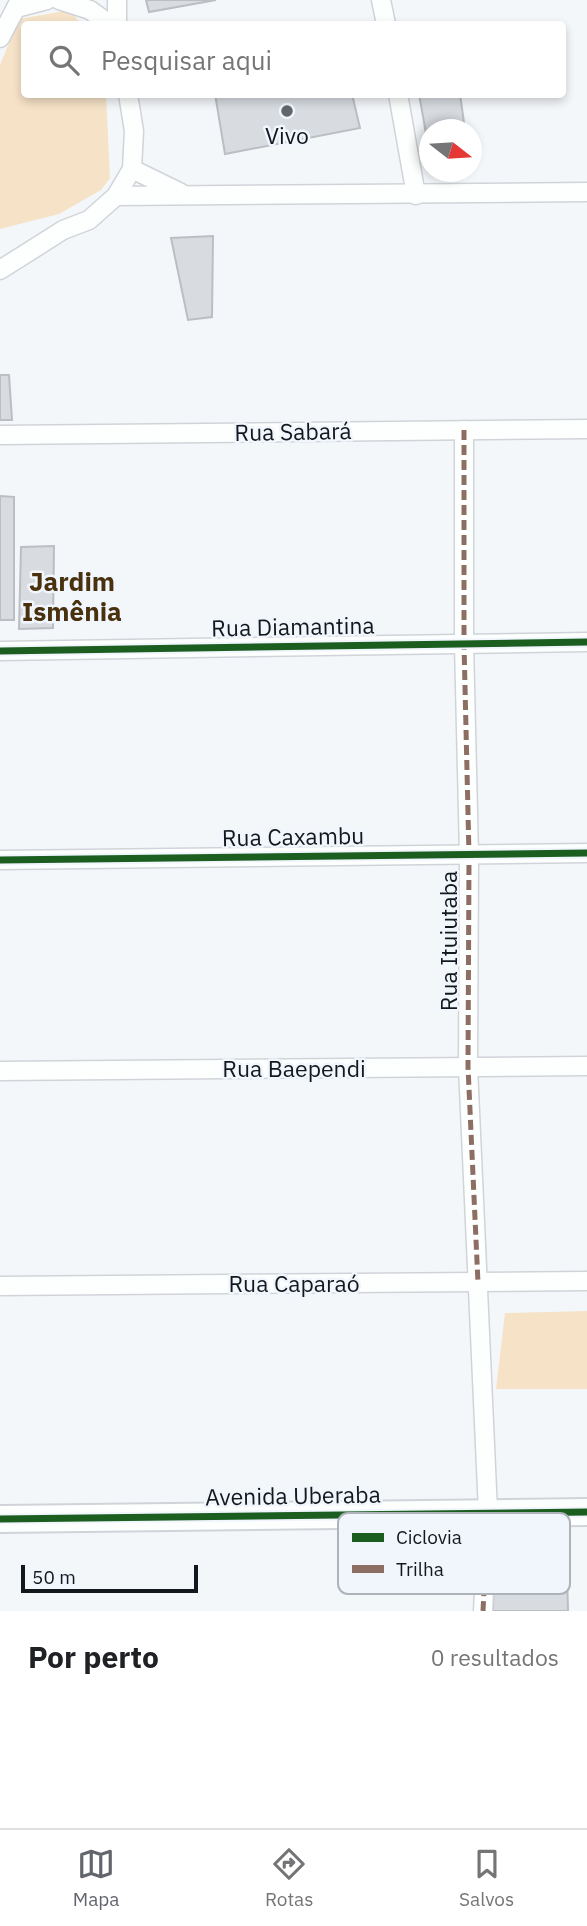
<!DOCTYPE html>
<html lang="pt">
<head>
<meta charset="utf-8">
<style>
  :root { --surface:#fff; --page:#f2f2f2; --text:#202124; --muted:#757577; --line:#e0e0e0; --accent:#62656b }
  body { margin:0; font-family:"IBM Plex Sans",sans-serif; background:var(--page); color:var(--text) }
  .compass { position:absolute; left:419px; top:119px; width:63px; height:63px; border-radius:50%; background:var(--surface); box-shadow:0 4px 10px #0003; rotate:107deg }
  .scale { position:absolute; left:21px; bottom:18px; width:177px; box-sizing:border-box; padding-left:7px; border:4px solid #13171e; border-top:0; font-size:19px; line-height:24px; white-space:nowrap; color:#13171e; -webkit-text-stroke:5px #f1f6fd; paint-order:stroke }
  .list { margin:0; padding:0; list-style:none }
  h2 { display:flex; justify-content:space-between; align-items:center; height:91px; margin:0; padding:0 28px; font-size:30px }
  h2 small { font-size:23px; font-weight:400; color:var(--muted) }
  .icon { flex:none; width:38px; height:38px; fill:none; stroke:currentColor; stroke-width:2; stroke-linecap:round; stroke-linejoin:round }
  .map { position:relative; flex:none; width:587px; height:1611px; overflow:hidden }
  .search { position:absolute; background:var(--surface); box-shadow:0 4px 10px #0003; left:21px; right:21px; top:21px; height:77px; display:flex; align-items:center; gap:18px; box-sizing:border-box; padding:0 24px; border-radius:7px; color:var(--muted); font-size:26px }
  .sheet { height:217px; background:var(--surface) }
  nav { display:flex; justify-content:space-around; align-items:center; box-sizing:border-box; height:98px; border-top:2px solid var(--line); background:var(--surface); font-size:19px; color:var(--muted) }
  nav a { display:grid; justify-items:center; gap:4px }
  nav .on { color:var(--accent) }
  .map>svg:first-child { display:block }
  .green { fill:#f6e2c7 }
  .building { fill:#d8dce1; stroke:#bbbec3; stroke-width:2 }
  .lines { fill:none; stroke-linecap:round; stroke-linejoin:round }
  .street-casing { stroke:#d0d4d9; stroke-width:21 }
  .secondary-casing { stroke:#d0d4d9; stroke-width:30 }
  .street { stroke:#fdfefe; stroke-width:18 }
  .secondary { stroke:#fdfefe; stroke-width:26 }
  .quiet { stroke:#8d6e63; stroke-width:5; stroke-dasharray:10 5; stroke-linecap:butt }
  .cycleway-casing { stroke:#f1f6fd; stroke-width:11 }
  .cycleway { stroke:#1b5e20; stroke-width:7 }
  .poi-dot { fill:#62656b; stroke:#f1f6fd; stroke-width:2.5 }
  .labels { text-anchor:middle; stroke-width:5; stroke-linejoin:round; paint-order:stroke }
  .poi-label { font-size:23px; fill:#13171e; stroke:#f1f6fd }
  .street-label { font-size:23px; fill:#13171e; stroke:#f1f6fd }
  .quarter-label { font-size:26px; font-weight:bold; fill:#49310e; stroke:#f1f6fd }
  .key { fill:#f1f6fd; stroke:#aeb3ba; stroke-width:2 }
  .key-label { font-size:19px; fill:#13171e }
</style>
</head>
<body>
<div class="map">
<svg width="587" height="1611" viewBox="0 0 587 1611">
  <rect width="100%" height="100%" fill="#f4f7fa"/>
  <!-- green -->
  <g class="green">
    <path d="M70,10L81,24H24V94L106,95L110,178L101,190L59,214L0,229V65L19,19Z"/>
    <path d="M587,1311V1389H496L505,1313Z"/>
  </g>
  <!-- building -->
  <g class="building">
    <path d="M146,0H216L149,12Z"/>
    <path d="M215,94H352L360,128L225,154Z"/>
    <path d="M419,94H460L465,130H430V156Z"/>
    <path d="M213,236L212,317L188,320L171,238Z"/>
    <path d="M0,375H9L12,420H0Z"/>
    <path d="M0,496L14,497V620H0Z"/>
    <path d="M54,546L53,628L19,629L21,547Z"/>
    <path d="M494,1571L567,1573L568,1611H493Z"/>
  </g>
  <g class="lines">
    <!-- street casing -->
    <g class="street-casing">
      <g id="street">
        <path d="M59,0L90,10L109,24"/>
        <path d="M117,0V24"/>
        <path d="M381,0L386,24"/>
        <path d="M16,8L47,0"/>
        <path d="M0,38L20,0"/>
        <path d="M398,94L416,195"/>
        <path d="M132,169L181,193"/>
        <path d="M116,196L587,192"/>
        <path d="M0,270L63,230L89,220L116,196L132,169L134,131L128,94"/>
        <path d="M464,430V644L469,855L468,1067L488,1512L483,1611"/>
        <path d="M0,435L587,429"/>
        <path d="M0,651L587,642"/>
        <path d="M0,860L587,853"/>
        <path d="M0,1071L587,1066"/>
        <path d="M0,1286L587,1281"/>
      </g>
    </g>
    <!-- secondary casing -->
    <g class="secondary-casing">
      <path id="secondary" d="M0,1519L587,1512"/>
    </g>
    <!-- street -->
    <use href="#street" class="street"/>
    <!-- secondary -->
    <use href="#secondary" class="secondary"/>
    <!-- quiet -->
    <g class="quiet">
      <path d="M464,430V644L469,855L468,1067L478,1283"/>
      <path d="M483,1611L488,1512"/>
    </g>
    <!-- cycleway casing -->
    <g class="cycleway-casing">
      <g id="cycleway">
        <path d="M0,651L587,642"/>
        <path d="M0,860L587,853"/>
        <path d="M0,1519L587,1512"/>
      </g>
    </g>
    <!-- cycleway -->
    <use href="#cycleway" class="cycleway"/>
  </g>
  <!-- markers -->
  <circle class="poi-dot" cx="287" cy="111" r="7"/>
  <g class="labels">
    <!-- poi labels -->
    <g class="poi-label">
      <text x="287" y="144">Vivo</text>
    </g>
    <!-- street labels -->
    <g class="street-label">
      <text transform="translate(293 432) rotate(-1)" y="8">Rua Sabará</text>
      <text transform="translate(293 627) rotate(-1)" y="8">Rua Diamantina</text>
      <text transform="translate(293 837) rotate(-1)" y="8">Rua Caxambu</text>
      <text transform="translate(449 941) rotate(-90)" y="8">Rua Ituiutaba</text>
      <text x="294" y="1077">Rua Baependi</text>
      <text x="294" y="1292">Rua Caparaó</text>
      <text transform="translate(293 1496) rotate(-1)" y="8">Avenida Uberaba</text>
    </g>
    <!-- quarter labels -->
    <g class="quarter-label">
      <text x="72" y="591">Jardim<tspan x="72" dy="30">Ismênia</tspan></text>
    </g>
  </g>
  <!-- legend -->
  <rect x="338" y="1513" width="232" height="81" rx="10" class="key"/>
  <rect x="352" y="1533" width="32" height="9" fill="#1b5e20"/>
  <rect x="352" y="1565" width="32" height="8" fill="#8d6e63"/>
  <g class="key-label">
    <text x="396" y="1544">Ciclovia</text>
    <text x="396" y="1576">Trilha</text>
  </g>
</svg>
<svg class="compass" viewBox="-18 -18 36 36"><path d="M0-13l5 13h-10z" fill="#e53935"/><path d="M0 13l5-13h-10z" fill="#757577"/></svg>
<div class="scale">50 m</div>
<div class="search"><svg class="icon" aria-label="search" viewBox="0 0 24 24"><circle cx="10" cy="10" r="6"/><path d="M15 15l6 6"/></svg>Pesquisar aqui</div>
</div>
<section class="sheet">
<h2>Por perto<small>0 resultados</small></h2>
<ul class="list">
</ul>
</section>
<nav>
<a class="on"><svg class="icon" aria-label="map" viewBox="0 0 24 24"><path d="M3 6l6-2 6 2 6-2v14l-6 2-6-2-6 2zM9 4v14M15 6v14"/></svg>Mapa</a>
<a><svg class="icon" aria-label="directions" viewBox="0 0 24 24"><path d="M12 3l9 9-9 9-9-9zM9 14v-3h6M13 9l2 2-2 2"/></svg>Rotas</a>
<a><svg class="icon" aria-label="saved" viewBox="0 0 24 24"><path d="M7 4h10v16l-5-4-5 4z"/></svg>Salvos</a>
</nav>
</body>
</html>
